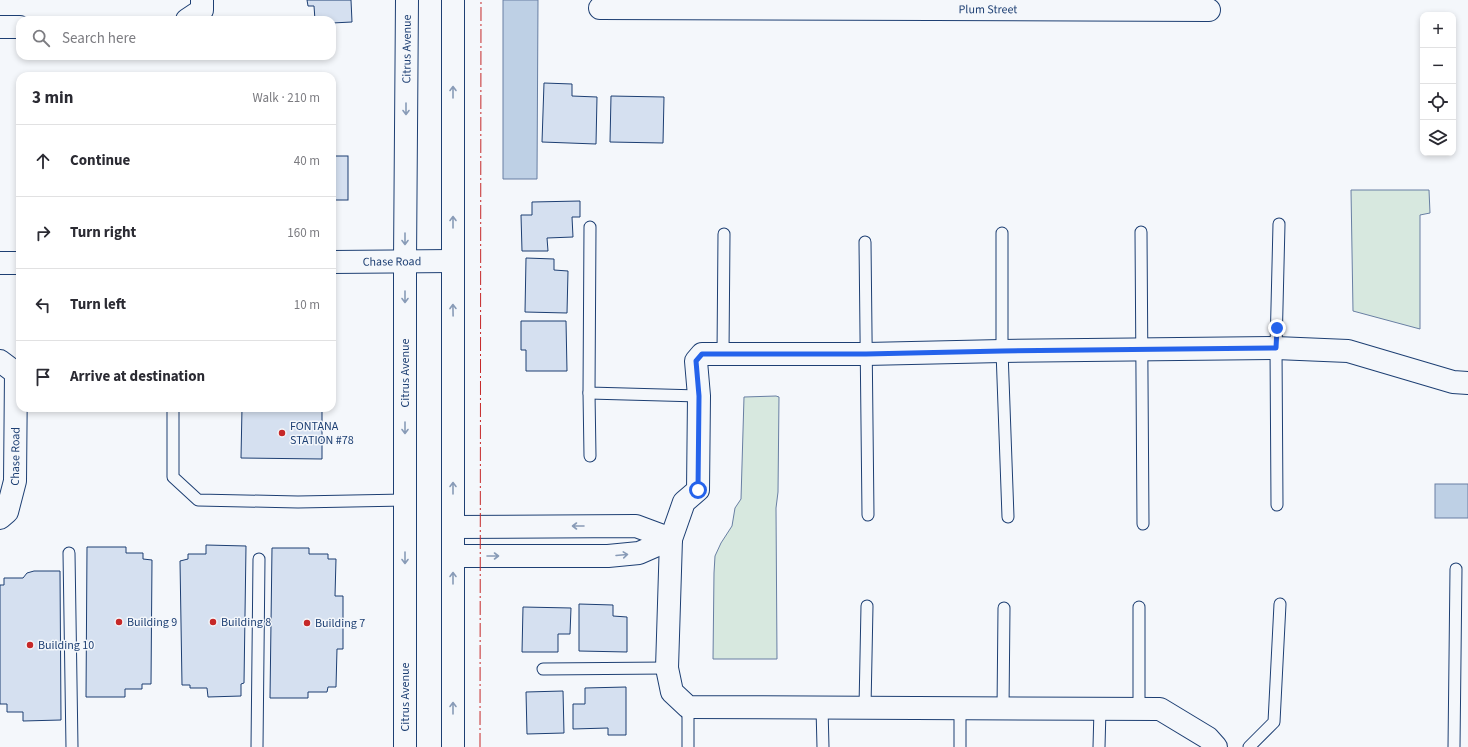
<!DOCTYPE html>
<html lang="en">
<head>
<meta charset="utf-8">
<style>
  :root { --surface:#fff; --page:#f7f7f7; --text:#2b2b33; --muted:#7c7c81; --line:#e1e1e2 }
  body { margin:0; font-family:"Source Sans 3",sans-serif; background:var(--page); color:var(--text) }
  .controls { position:absolute; right:12px; top:12px; display:grid; overflow:hidden; border-radius:8px; box-shadow:0 2px 6px #0003 }
  .controls button { width:36px; height:36px; display:grid; place-items:center; padding:0; border:0; border-bottom:1px solid var(--line); background:var(--surface); color:var(--text); font:20px sans-serif }
  .stop { position:absolute; width:12px; height:12px; margin:-9px; border:3px solid #2563eb; border-radius:50%; background:#fff }
  .stop.end { background:#2563eb; border-color:#fff; box-shadow:0 1px 4px #0008 }
  .list { margin:0; padding:0; list-style:none }
  h2 { display:flex; justify-content:space-between; align-items:center; height:52px; margin:0; padding:0 16px; font-size:17px }
  h2 small { font-size:13px; font-weight:400; color:var(--muted) }
  .list li { display:grid; grid-template-columns:26px 1fr auto; gap:12px; align-items:center; box-sizing:border-box; height:72px; padding:0 16px; border-top:1px solid var(--line) }
  .list b { display:block; font-size:15px; white-space:nowrap }
  .list em { font-size:13px; font-style:normal; color:var(--muted) }
  .icon { flex:none; width:22px; height:22px; fill:none; stroke:currentColor; stroke-width:2; stroke-linecap:round; stroke-linejoin:round }
  .map { position:relative; flex:none; width:1468px; height:747px; overflow:hidden }
  .search { position:absolute; background:var(--surface); box-shadow:0 2px 6px #0003; left:16px; top:16px; width:320px; height:44px; display:flex; align-items:center; gap:10px; box-sizing:border-box; padding:0 14px; border-radius:12px; color:var(--muted); font-size:15px }
  .panel { position:absolute; background:var(--surface); box-shadow:0 2px 6px #0003; left:16px; top:72px; width:320px; height:340px; border-radius:12px }
  .map>svg:first-child { display:block }
  .green { fill:#d7e8df; stroke:#687fa3 }
  .water { fill:#bed0e5; stroke:#687fa3 }
  .building { fill:#d5e0f0; stroke:#1d3f73 }
  .lines { fill:none; stroke-linecap:round; stroke-linejoin:round }
  .lane-casing { stroke:#1d3f73; stroke-width:13 }
  .street-casing { stroke:#1d3f73; stroke-width:24 }
  .secondary-casing { stroke:#1d3f73; stroke-width:24 }
  .lane { stroke:#f4f7fb; stroke-width:11 }
  .street { stroke:#f4f7fb; stroke-width:22 }
  .secondary { stroke:#f4f7fb; stroke-width:22 }
  .power { stroke:#c62828; stroke-width:1; stroke-dasharray:14 3 2 3; stroke-linecap:butt }
  .oneway { stroke:#889bb7 }
  .route { stroke:#2563eb; stroke-width:5 }
  .poi-dot { fill:#c62828; stroke:#f4f7fb; stroke-width:1.5 }
  .labels { text-anchor:middle; stroke-width:3; stroke-linejoin:round; paint-order:stroke }
  .street-label { font-size:12px; fill:#1d3f73; stroke:#f4f7fb }
  .poi-label { font-size:12px; fill:#1d3f73; stroke:#f4f7fb; text-anchor:start }
</style>
</head>
<body>
<div class="map">
<svg width="1468" height="747" viewBox="0 0 1468 747">
  <rect width="100%" height="100%" fill="#f4f7fb"/>
  <!-- green -->
  <g class="green">
    <path d="M1351,190H1429L1430,213L1420,215V329L1353,311Z"/>
    <path d="M776,396L779,397L778,492L776,508L777,659H713L714,573L715,556L721,543L732,526L735,508L741,499L744,397Z"/>
  </g>
  <!-- water -->
  <g class="water">
    <path d="M503,0H538L537,179H503Z"/>
    <rect x="1435" y="484" width="33" height="34"/>
  </g>
  <!-- building -->
  <g class="building">
    <path d="M307,0H351L352,22L332,23V20H315L314,6H308Z"/>
    <path d="M544,83L572,84V96L597,97L596,144L542,142Z"/>
    <path d="M611,96L664,97L663,143L610,142Z"/>
    <rect x="332" y="156" width="16" height="44"/>
    <path d="M580,201V217H572L573,237L547,238L548,251H522L521,215H532V202Z"/>
    <path d="M526,258L554,259V270L568,271L567,313L525,312Z"/>
    <path d="M521,321H566L567,371H526V350H521Z"/>
    <path d="M242,408H322V459L241,458Z"/>
    <path d="M206,545L246,546L244,683L241,684V696L208,697L207,688H190V685H182L180,561L188,559V554H206Z"/>
    <path d="M87,547H126V553H143V559L152,560L151,684H142V689H125V697H86Z"/>
    <path d="M272,548H309V554H328V559H336L335,596H343V649H337L336,687H328L327,692H308V698H270Z"/>
    <path d="M34,571H60L61,720L23,721V712H7V704H0V585H4V578H23L27,573Z"/>
    <path d="M579,604L613,605V616L627,617V652L579,651Z"/>
    <path d="M523,607L571,608L570,634H558V652H522Z"/>
    <path d="M626,687V735H608V728L573,729V704H585V688Z"/>
    <path d="M563,691L564,733L527,734L526,692Z"/>
  </g>
  <g class="lines">
    <!-- lane casing -->
    <g class="lane-casing">
      <g id="lane">
        <path d="M590,227L589,393L699,396"/>
        <path d="M1141,232L1143,524"/>
        <path d="M1002,233V351L1008,517"/>
        <path d="M865,242L868,515"/>
        <path d="M723,354L724,234"/>
        <path d="M589,393L590,456"/>
        <path d="M173,408V477L198,500L298,502L405,500"/>
        <path d="M1277,505L1276,348L1279,224"/>
        <path d="M69,553L72,747"/>
        <path d="M1139,607V709"/>
        <path d="M543,669L667,668"/>
        <path d="M865,707L867,606"/>
        <path d="M822,708L823,747"/>
        <path d="M960,709V747"/>
        <path d="M1003,709L1004,608"/>
        <path d="M257,747L259,559"/>
        <path d="M688,747V707"/>
        <path d="M1099,747L1100,709"/>
        <path d="M1249,747L1274,722L1280,604"/>
        <path d="M1454,747L1456,569"/>
      </g>
    </g>
    <!-- street casing -->
    <g class="street-casing">
      <g id="street">
        <path id="s1" d="M600,8L1209,10"/>
        <path d="M187,20L202,10V0"/>
        <path d="M0,27H20"/>
        <path id="s2" d="M332,262L452,261"/>
        <path d="M0,263H20"/>
        <path d="M0,361L16,373"/>
        <path id="s3" d="M0,518L7,512L15,481L16,373"/>
        <path d="M453,527L636,526L671,539"/>
        <path d="M454,556H608L639,553L671,539"/>
        <path d="M1216,747L1208,738L1160,709L688,707L672,692L667,668L671,539L684,502L698,490L699,396L696,361L702,354H866L1002,351L1276,348L1348,351L1453,382L1468,383"/>
      </g>
    </g>
    <!-- secondary casing -->
    <g class="secondary-casing">
      <g id="secondary">
        <path d="M453,0V747"/>
        <path id="s4" d="M405,747V261L407,0"/>
      </g>
    </g>
    <!-- lane -->
    <use href="#lane" class="lane"/>
    <!-- street -->
    <use href="#street" class="street"/>
    <!-- secondary -->
    <use href="#secondary" class="secondary"/>
    <!-- power -->
    <path class="power" d="M480,747L481,0"/>
  </g>
  <!-- one-way arrows -->
  <defs><path id="oneway-shaft" d="M-6 0H5M1.5-3L5.5 0L1.5 3" fill="none" stroke-width="1.6" stroke-linecap="round" stroke-linejoin="round"/></defs>
  <g class="oneway">
    <use href="#oneway-shaft" transform="translate(453 92) rotate(-90)"/>
    <use href="#oneway-shaft" transform="translate(406 109) rotate(90)"/>
    <use href="#oneway-shaft" transform="translate(453 222) rotate(-90)"/>
    <use href="#oneway-shaft" transform="translate(405 239) rotate(90)"/>
    <use href="#oneway-shaft" transform="translate(405 297) rotate(90)"/>
    <use href="#oneway-shaft" transform="translate(453 310) rotate(-91)"/>
    <use href="#oneway-shaft" transform="translate(405 428) rotate(90)"/>
    <use href="#oneway-shaft" transform="translate(453 488) rotate(-90)"/>
    <use href="#oneway-shaft" transform="translate(578 526) rotate(180)"/>
    <use href="#oneway-shaft" transform="translate(622 555) rotate(-5)"/>
    <use href="#oneway-shaft" transform="translate(493 556)"/>
    <use href="#oneway-shaft" transform="translate(405 558) rotate(90)"/>
    <use href="#oneway-shaft" transform="translate(453 578) rotate(-90)"/>
    <use href="#oneway-shaft" transform="translate(453 708) rotate(-90)"/>
  </g>
  <g class="lines">
    <!-- route -->
    <path class="route" d="M698,490L699,396L696,361L702,354H866L1002,351L1276,348L1277,328"/>
  </g>
  <!-- markers -->
  <g class="poi-dot">
    <circle cx="282" cy="433" r="4"/>
    <circle cx="119" cy="622" r="4"/>
    <circle cx="213" cy="622" r="4"/>
    <circle cx="307" cy="623" r="4"/>
    <circle cx="30" cy="645" r="4"/>
  </g>
  <g class="labels">
    <!-- street labels -->
    <g class="street-label">
      <text dy="4" stroke="none"><textPath href="#s1" startOffset="388">Plum Street</textPath></text>
      <text dy="4" stroke="none"><textPath href="#s4" startOffset="698">Citrus Avenue</textPath></text>
      <text dy="4" stroke="none"><textPath href="#s2" startOffset="60">Chase Road</textPath></text>
      <text transform="translate(405 373) rotate(-90)" y="4">Citrus Avenue</text>
      <text dy="4" stroke="none"><textPath href="#s3" startOffset="66">Chase Road</textPath></text>
      <text transform="translate(405 697) rotate(-90)" y="4">Citrus Avenue</text>
    </g>
    <!-- poi labels -->
    <g class="poi-label">
      <text x="290" y="430">FONTANA<tspan x="290" dy="14">STATION #78</tspan></text>
      <text x="127" y="626">Building 9</text>
      <text x="221" y="626">Building 8</text>
      <text x="315" y="627">Building 7</text>
      <text x="38" y="649">Building 10</text>
    </g>
  </g>
</svg>
<div class="controls">
<button>+</button>
<button>−</button>
<button><svg class="icon" aria-label="locate" viewBox="0 0 24 24"><circle cx="12" cy="12" r="6"/><path d="M12 2v4M12 18v4M2 12h4M18 12h4"/></svg></button>
<button><svg class="icon" aria-label="layers" viewBox="0 0 24 24"><path d="M12 4l9 5-9 5-9-5zM3 14l9 5 9-5"/></svg></button>
</div>
<div class="stop" style="left:698px;top:490px"></div>
<div class="stop end" style="left:1277px;top:328px"></div>
<div class="search"><svg class="icon" aria-label="search" viewBox="0 0 24 24"><circle cx="10" cy="10" r="6"/><path d="M15 15l6 6"/></svg>Search here</div>
<section class="panel">
<h2>3 min<small>Walk · 210 m</small></h2>
<ul class="list">
<li><svg class="icon" aria-label="ahead" viewBox="0 0 24 24"><path d="M12 20V5M6 11l6-6 6 6"/></svg><div><b>Continue</b></div><em>40 m</em></li>
<li><svg class="icon" aria-label="right" viewBox="0 0 24 24"><path d="M7 20v-9h11M14 6l5 5-5 5"/></svg><div><b>Turn right</b></div><em>160 m</em></li>
<li><svg class="icon" aria-label="left" viewBox="0 0 24 24"><path d="M17 20v-9H6M10 6l-5 5 5 5"/></svg><div><b>Turn left</b></div><em>10 m</em></li>
<li><svg class="icon" aria-label="arrive" viewBox="0 0 24 24"><path d="M6 21V4h12l-3 4 3 4H6"/></svg><div><b>Arrive at destination</b></div></li>
</ul>
</section>
</div>
</body>
</html>
